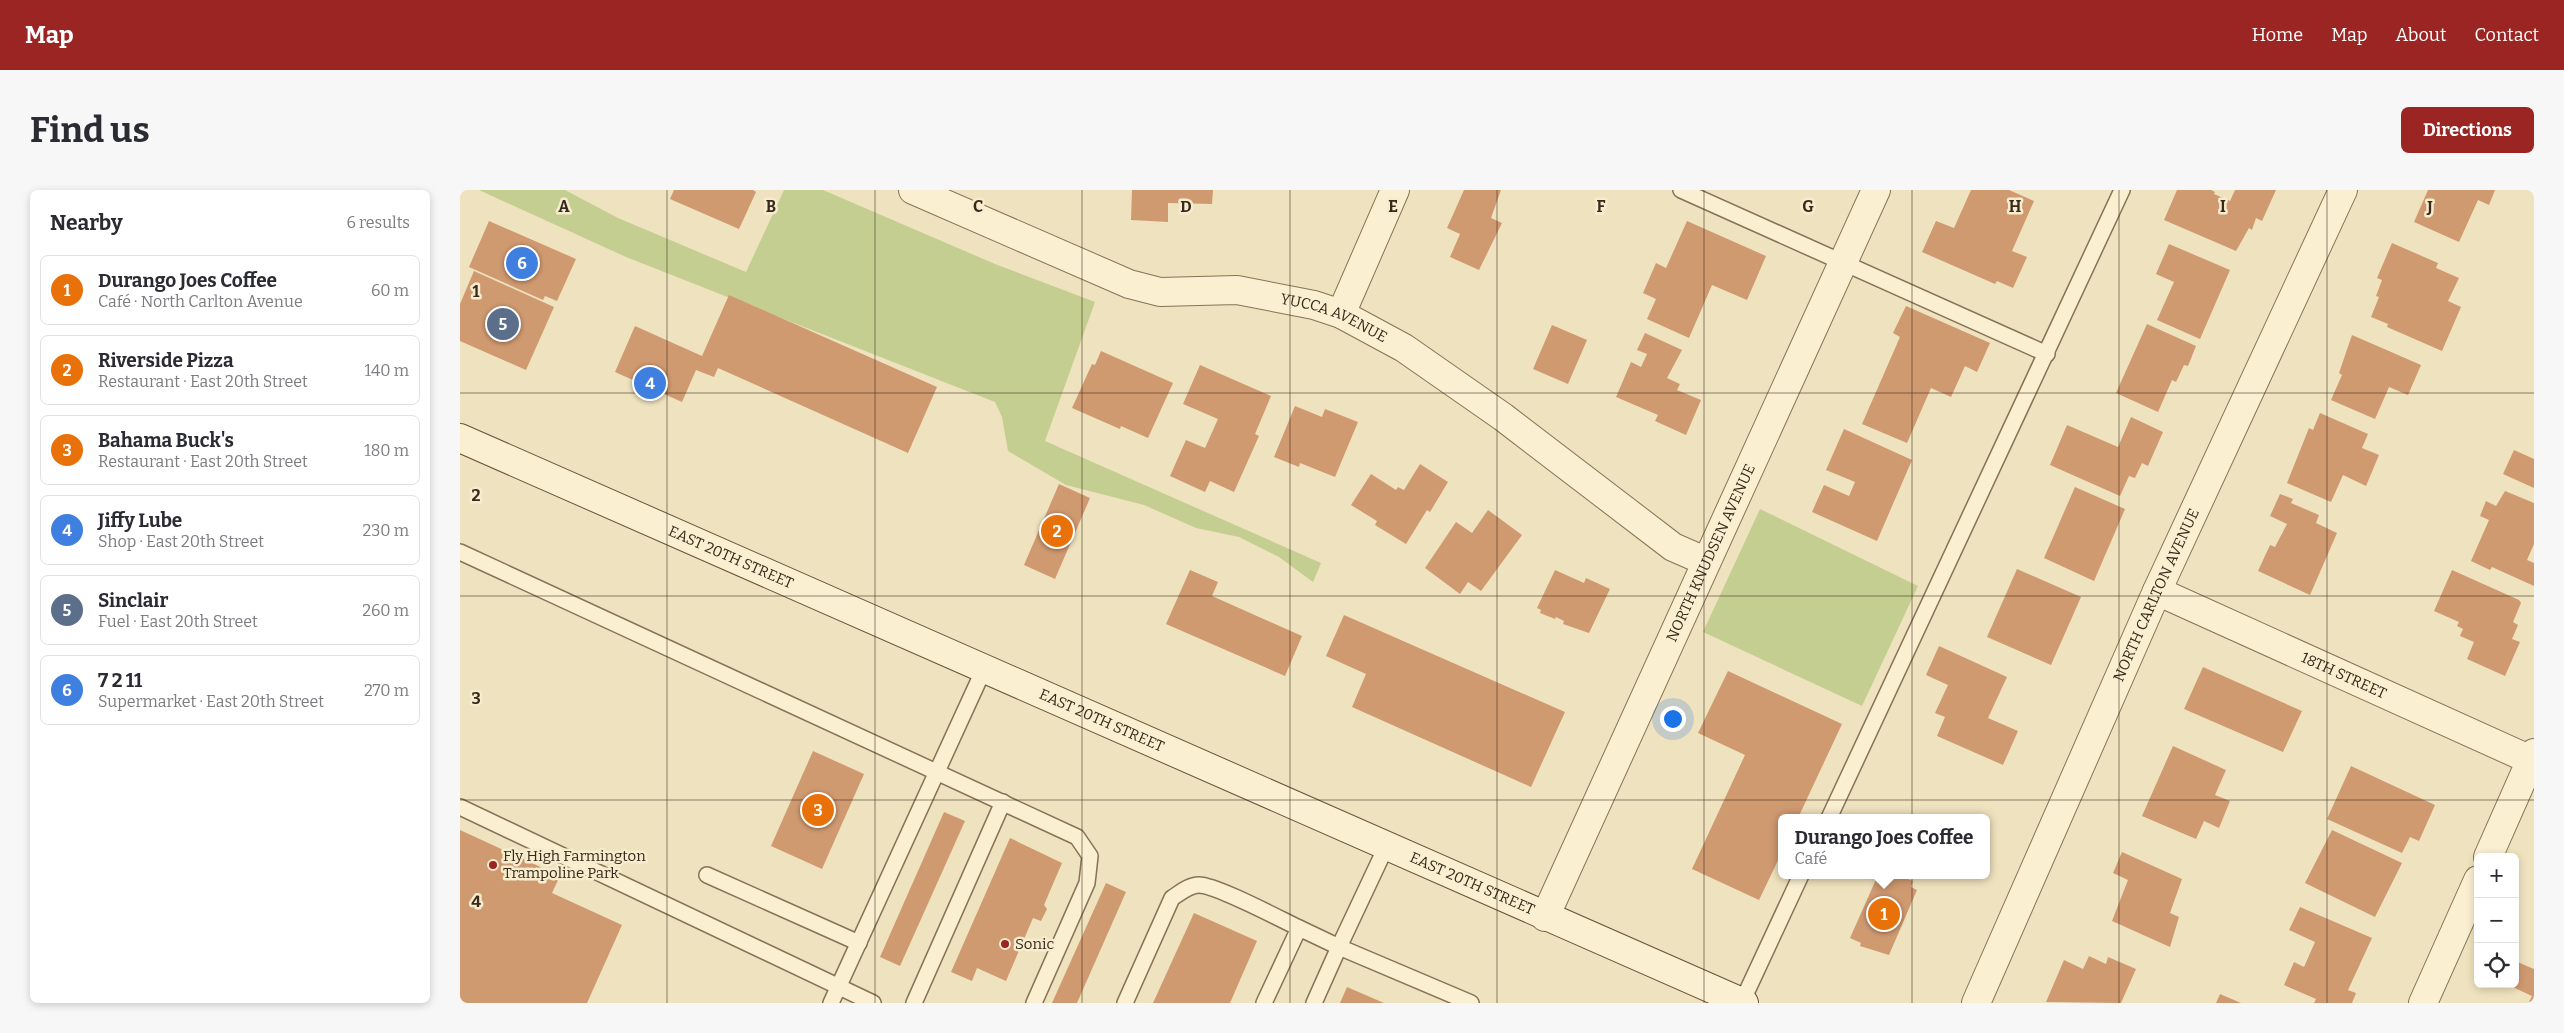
<!DOCTYPE html>
<html lang="en">
<head>
<meta charset="utf-8">
<style>
  :root { --surface:#fff; --page:#f7f7f7; --text:#2b2b33; --muted:#7c7c81; --line:#e1e1e2; --accent:#9a2523 }
  body { margin:0; font-family:Bitter,serif; background:var(--page); color:var(--text) }
  .controls { position:absolute; right:15px; bottom:15px; display:grid; overflow:hidden; border-radius:8px; box-shadow:0 2px 8px #0003 }
  .controls button { width:45px; height:45px; display:grid; place-items:center; padding:0; border:0; border-bottom:1px solid var(--line); background:var(--surface); color:var(--text); font:25px sans-serif }
  .you { position:absolute; left:1212px; top:528px; width:18px; height:18px; margin:-12px; border:4px solid #fff; border-radius:50%; background:#1a73e8; box-shadow:0 0 0 8px #1a73e833 }
  .badge { display:grid; place-items:center; width:32px; height:32px; border-radius:50%; background:var(--accent); color:#fff; font-size:16px; font-weight:700 }
  .pin { position:absolute; translate:-50% -50%; border:2px solid #fff; box-shadow:0 1px 5px #0006 }
  .popup { position:absolute; left:1318px; top:624px; width:212px; height:65px; box-sizing:border-box; display:grid; place-content:center; border-radius:8px; background:var(--surface); filter:drop-shadow(0 1px 4px #0005); font-size:16px; white-space:nowrap; color:var(--muted) }
  .popup b { font-size:19px; color:var(--text) }
  .popup::after { content:''; position:absolute; left:50%; top:100%; margin-left:-10px; border:10px solid transparent; border-top-color:var(--surface) }
  .list { margin:0; padding:0; list-style:none }
  h2 { display:flex; justify-content:space-between; align-items:center; height:65px; margin:0; padding:0 20px; font-size:21px }
  h2 small { font-size:16px; font-weight:400; color:var(--muted) }
  .list li { display:grid; grid-template-columns:32px 1fr auto; gap:15px; align-items:center; box-sizing:border-box; height:70px; margin:0 10px 10px; padding:0 10px; border:1px solid var(--line); border-radius:8px }
  .list b { display:block; font-size:19px; white-space:nowrap }
  .list p { margin:0; font-size:16px; white-space:nowrap; color:var(--muted) }
  .list em { font-size:16px; font-style:normal; color:var(--muted) }
  .icon { flex:none; width:28px; height:28px; fill:none; stroke:currentColor; stroke-width:2; stroke-linecap:round; stroke-linejoin:round }
  .map { position:relative; flex:none; width:2074px; height:813px; overflow:hidden; border-radius:8px }
  header { display:flex; align-items:center; gap:30px; box-sizing:border-box; height:70px; padding:0 25px; background:var(--accent); color:#fff }
  header strong { font-size:24px }
  nav { display:flex; gap:28px; margin-inline-start:auto; font-size:18px }
  .intro { display:flex; align-items:center; justify-content:space-between; box-sizing:border-box; height:120px; padding:0 30px }
  h1 { margin:0; font-size:35px }
  .button { padding:12px 22px; border-radius:8px; background:var(--accent); color:#fff; font-size:18px; font-weight:700 }
  main { display:flex; gap:30px; padding:0 30px }
  aside { flex:1; background:var(--surface); border-radius:8px; box-shadow:0 2px 8px #0003 }
  .map>svg:first-child { display:block }
  .green { fill:#c5ce91 }
  .building { fill:#d09a71 }
  .lines { fill:none; stroke-linecap:round; stroke-linejoin:round }
  .lane-casing { stroke:#887256; stroke-width:18 }
  .street-casing { stroke:#887256; stroke-width:30 }
  .secondary-casing { stroke:#6a5339; stroke-width:30 }
  .lane { stroke:#faefd1; stroke-width:15 }
  .street { stroke:#faefd1; stroke-width:28 }
  .secondary { stroke:#faefd1; stroke-width:28 }
  .grid { fill:none; stroke:#37291b; stroke-width:1; stroke-opacity:0.55 }
  .poi-dot { fill:#9a2523; stroke:#f7eccd; stroke-width:2 }
  .labels { text-anchor:middle; stroke-width:5; stroke-linejoin:round; paint-order:stroke }
  .street-label { font-size:15px; fill:#37291b; stroke:#f7eccd }
  .poi-label { font-size:15px; fill:#37291b; stroke:#f7eccd; text-anchor:start }
  .grid-label { font-size:16px; text-anchor:middle; font-weight:bold; fill:#37291b; stroke:#f7eccd; stroke-width:5; stroke-linejoin:round; paint-order:stroke }
</style>
</head>
<body>
<header>
<strong>Map</strong>
<nav><a>Home</a><a>Map</a><a>About</a><a>Contact</a></nav>
</header>
<div class="intro"><h1>Find us</h1><a class="button">Directions</a></div>
<main>
<aside>
<h2>Nearby<small>6 results</small></h2>
<ul class="list">
<li><span class="badge" style="background:#e8710a">1</span><div><b>Durango Joes Coffee</b><p>Café · North Carlton Avenue</p></div><em>60 m</em></li>
<li><span class="badge" style="background:#e8710a">2</span><div><b>Riverside Pizza</b><p>Restaurant · East 20th Street</p></div><em>140 m</em></li>
<li><span class="badge" style="background:#e8710a">3</span><div><b>Bahama Buck's</b><p>Restaurant · East 20th Street</p></div><em>180 m</em></li>
<li><span class="badge" style="background:#3f7fe0">4</span><div><b>Jiffy Lube</b><p>Shop · East 20th Street</p></div><em>230 m</em></li>
<li><span class="badge" style="background:#5c6f8a">5</span><div><b>Sinclair</b><p>Fuel · East 20th Street</p></div><em>260 m</em></li>
<li><span class="badge" style="background:#3f7fe0">6</span><div><b>7 2 11</b><p>Supermarket · East 20th Street</p></div><em>270 m</em></li>
</ul>
</aside>
<div class="map">
<svg width="2074" height="813" viewBox="0 0 2074 813">
  <rect width="100%" height="100%" fill="#efe2be"/>
  <!-- green -->
  <g class="green">
    <path d="M19,0H105L158,28L286,82L324,0H363L535,74L635,112L585,251L861,373L853,392L819,367L779,347L736,338L684,315L606,295L548,261L542,227L535,212L166,67Z"/>
    <path d="M1300,319L1458,396L1402,516L1243,442Z"/>
  </g>
  <!-- building -->
  <g class="building">
    <path d="M214,0H293L296,2L279,39L210,9Z"/>
    <path d="M672,0H753L752,14L708,13V32L671,30Z"/>
    <path d="M1004,0H1041L1031,28L1042,33L1019,80L990,67L1000,44L987,38Z"/>
    <path d="M1511,0H1549L1574,11L1552,61L1567,67L1553,98L1537,91L1535,94L1462,62L1476,31L1494,38Z"/>
    <path d="M1717,0H1751L1755,2L1754,4L1770,11L1775,0H1816L1802,31L1796,28L1792,40L1789,38L1776,61L1704,30Z"/>
    <path d="M1968,0H2035L2029,15L2018,10L1999,52L1954,32Z"/>
    <path d="M29,31L116,69L97,111L85,106L83,110L9,77Z"/>
    <path d="M1227,31L1306,66L1287,110L1252,95L1229,148L1187,129L1196,109L1183,103L1196,73L1206,78Z"/>
    <path d="M1932,53L1978,73L1976,78L1999,88L1988,111L2001,117L1982,161L1927,137L1928,134L1911,127L1919,107L1916,106L1922,90L1917,88Z"/>
    <path d="M1709,54L1770,80L1740,149L1697,130L1714,92L1696,84Z"/>
    <path d="M14,81L94,117L66,180L0,151V114Z"/>
    <path d="M269,105L477,197L448,263L258,178L254,187L236,180L222,212L155,182L175,136L242,166Z"/>
    <path d="M1446,116L1530,153L1517,182L1505,176L1491,207L1471,198L1447,253L1402,234L1440,147L1433,143Z"/>
    <path d="M1687,134L1736,156L1728,176L1724,175L1716,192L1712,190L1698,222L1656,203Z"/>
    <path d="M1092,135L1127,150L1108,194L1073,179Z"/>
    <path d="M1185,143L1222,160L1207,188L1220,194L1217,200L1241,210L1226,245L1195,231L1198,225L1156,207L1171,172L1181,177L1187,164L1177,160Z"/>
    <path d="M1892,145L1961,175L1948,205L1929,197L1915,229L1871,210L1882,185L1879,183Z"/>
    <path d="M641,161L713,193L688,248L661,236L660,239L612,218L632,174L635,175Z"/>
    <path d="M740,175L811,206L795,244L799,246L774,302L750,291L745,302L710,286L726,250L745,258L758,229L723,214Z"/>
    <path d="M835,216L862,227L865,219L898,232L875,287L840,273L839,277L814,267Z"/>
    <path d="M1860,223L1908,244L1902,258L1919,265L1906,296L1883,285L1871,312L1827,293L1849,238L1853,240Z"/>
    <path d="M1671,227L1703,242L1688,276L1682,273L1675,288L1669,286L1660,306L1590,275L1607,235L1658,257Z"/>
    <path d="M1384,239L1452,270L1417,351L1352,322L1364,295L1389,306L1395,292L1366,280Z"/>
    <path d="M2054,260L2074,269V298L2043,284Z"/>
    <path d="M960,274L988,292L970,322L967,320L946,354L915,335L917,331L891,315L911,284L936,300L938,297L944,300Z"/>
    <path d="M599,294L630,308L595,389L564,375Z"/>
    <path d="M1615,297L1665,319L1634,391L1584,368Z"/>
    <path d="M2045,301L2074,313V354L2067,370L2074,373V396L2032,377L2030,380L2011,371L2029,330L2020,326L2026,311L2036,316Z"/>
    <path d="M1820,304L1833,309L1831,313L1859,325L1856,333L1877,343L1850,405L1798,381L1810,355L1815,357L1827,334L1810,326Z"/>
    <path d="M1028,320L1062,345L1021,401L1008,392L1000,404L965,378L996,332L1012,343Z"/>
    <path d="M1557,379L1621,407L1591,475L1527,447Z"/>
    <path d="M730,380L758,392L752,406L842,446L825,486L706,434Z"/>
    <path d="M1095,380L1124,393L1126,388L1150,399L1129,443L1103,434L1104,431L1096,427L1095,429L1080,423L1081,420L1077,418Z"/>
    <path d="M1992,380L2059,410L2061,413L2053,432L2058,435L2052,449L2060,452L2045,486L2007,469L2014,452L2000,446L2003,439L1997,436L1999,432L1974,421Z"/>
    <path d="M884,425L1105,522L1071,597L892,517L906,484L866,466Z"/>
    <path d="M1479,456L1547,487L1528,528L1558,541L1543,575L1477,546L1485,527L1475,523L1488,495L1466,485Z"/>
    <path d="M1743,477L1842,521L1823,562L1724,519Z"/>
    <path d="M1268,481L1382,534L1338,628H1322V662L1299,710L1232,679L1285,565L1238,543Z"/>
    <path d="M1713,556L1766,580L1755,605L1770,611L1759,638L1744,631L1736,649L1682,626Z"/>
    <path d="M353,561L404,584L362,679L311,656Z"/>
    <path d="M1891,576L1975,615L1959,651L1950,647L1942,663L1867,629Z"/>
    <path d="M484,622L505,631L440,776L420,767Z"/>
    <path d="M0,640L100,686L92,703L162,735L127,813H0Z"/>
    <path d="M1872,640L1942,673L1915,727L1845,693Z"/>
    <path d="M550,648L602,673L584,715L587,719L581,731L573,728L546,791L517,778L512,791L491,782Z"/>
    <path d="M1662,662L1722,689L1710,723L1719,727L1710,757L1652,731L1668,690L1653,683Z"/>
    <path d="M1418,685L1425,687V685H1450L1448,689L1453,691L1451,697L1457,700L1429,765L1400,756L1401,753L1390,748Z"/>
    <path d="M646,693L666,702L617,813H592Z"/>
    <path d="M1840,717L1912,748L1888,800L1896,803L1892,813H1854L1856,809L1824,795L1834,772L1844,777L1855,752L1829,740Z"/>
    <path d="M734,723L797,751L770,813H693Z"/>
    <path d="M1629,766L1646,774L1648,767L1676,779L1661,813L1586,812L1604,770L1623,779Z"/>
    <path d="M2055,771L2074,779V813L2069,812L2072,806L2046,794H2055Z"/>
    <path d="M887,797L924,813H880Z"/>
    <path d="M1760,804L1781,813H1756Z"/>
  </g>
  <g class="lines">
    <!-- lane casing -->
    <g class="lane-casing">
      <g id="lane">
        <path d="M1221,0L1587,164"/>
        <path d="M0,362L617,647L630,666L627,693L574,813"/>
        <path d="M0,617L413,813"/>
        <path d="M1369,628L1662,0"/>
        <path d="M926,657L879,757L1011,813"/>
        <path d="M247,685L399,753"/>
        <path d="M1282,812L1341,685"/>
        <path d="M371,813L524,479"/>
        <path d="M454,813L543,612"/>
        <path d="M665,813L712,708C720,703 729,695 739,695C756,695 820,729 839,738"/>
        <path d="M804,813L839,738L879,757L854,813"/>
      </g>
    </g>
    <!-- street casing -->
    <g class="street-casing">
      <g id="street">
        <path id="s1" d="M453,0L669,94L700,102L777,100L854,115L881,124L944,158L1043,227L1213,357L1245,371"/>
        <path d="M881,124L935,0"/>
        <path id="s2" d="M1697,401L2071,570"/>
        <path d="M2028,667L2074,563"/>
        <path id="s3" d="M1085,727L1416,0"/>
        <path id="s4" d="M1516,813L1697,401L1883,0"/>
        <path d="M1963,813L2018,690"/>
      </g>
    </g>
    <!-- secondary casing -->
    <g class="secondary-casing">
      <g id="secondary">
        <path id="s5" d="M0,248L1284,813"/>
      </g>
    </g>
    <!-- lane -->
    <use href="#lane" class="lane"/>
    <!-- street -->
    <use href="#street" class="street"/>
    <!-- secondary -->
    <use href="#secondary" class="secondary"/>
  </g>
  <!-- grid -->
  <path class="grid" d="M207,0V813M415,0V813M622,0V813M830,0V813M1037,0V813M1244,0V813M1452,0V813M1659,0V813M1867,0V813M0,203H2074M0,406H2074M0,610H2074"/>
  <!-- markers -->
  <g class="poi-dot">
    <circle cx="33" cy="675" r="5"/>
    <circle cx="545" cy="754" r="5"/>
  </g>
  <g class="labels">
    <!-- street labels -->
    <g class="street-label">
      <text dy="5" stroke="none"><textPath href="#s1" startOffset="446">YUCCA AVENUE</textPath></text>
      <text dy="5" stroke="none"><textPath href="#s3" startOffset="400">NORTH KNUDSEN AVENUE</textPath></text>
      <text dy="5" stroke="none"><textPath href="#s5" startOffset="296">EAST 20TH STREET</textPath></text>
      <text dy="5" stroke="none"><textPath href="#s4" startOffset="446">NORTH CARLTON AVENUE</textPath></text>
      <text dy="5" stroke="none"><textPath href="#s2" startOffset="205">18TH STREET</textPath></text>
      <text dy="5" stroke="none"><textPath href="#s5" startOffset="701">EAST 20TH STREET</textPath></text>
      <text dy="5" stroke="none"><textPath href="#s5" startOffset="1106">EAST 20TH STREET</textPath></text>
    </g>
    <!-- poi labels -->
    <g class="poi-label">
      <text x="43" y="671">Fly High Farmington<tspan x="43" dy="17">Trampoline Park</tspan></text>
      <text x="555" y="759">Sonic</text>
    </g>
  </g>
  <g class="grid-label">
    <text x="104" y="22">A</text>
    <text x="311" y="22">B</text>
    <text x="518" y="22">C</text>
    <text x="726" y="22">D</text>
    <text x="933" y="22">E</text>
    <text x="1141" y="22">F</text>
    <text x="1348" y="22">G</text>
    <text x="1555" y="22">H</text>
    <text x="1763" y="22">I</text>
    <text x="1970" y="22">J</text>
    <text x="16" y="107">1</text>
    <text x="16" y="311">2</text>
    <text x="16" y="514">3</text>
    <text x="16" y="717">4</text>
  </g>
</svg>
<div class="controls">
<button>+</button>
<button>−</button>
<button><svg class="icon" aria-label="locate" viewBox="0 0 24 24"><circle cx="12" cy="12" r="6"/><path d="M12 2v4M12 18v4M2 12h4M18 12h4"/></svg></button>
</div>
<div class="you"></div>
<div class="pin badge" style="left:1424px;top:724px;background:#e8710a">1</div>
<div class="popup"><b>Durango Joes Coffee</b>Café</div>
<div class="pin badge" style="left:597px;top:341px;background:#e8710a">2</div>
<div class="pin badge" style="left:358px;top:620px;background:#e8710a">3</div>
<div class="pin badge" style="left:190px;top:193px;background:#3f7fe0">4</div>
<div class="pin badge" style="left:43px;top:134px;background:#5c6f8a">5</div>
<div class="pin badge" style="left:62px;top:73px;background:#3f7fe0">6</div>
</div>
</main>
</body>
</html>
